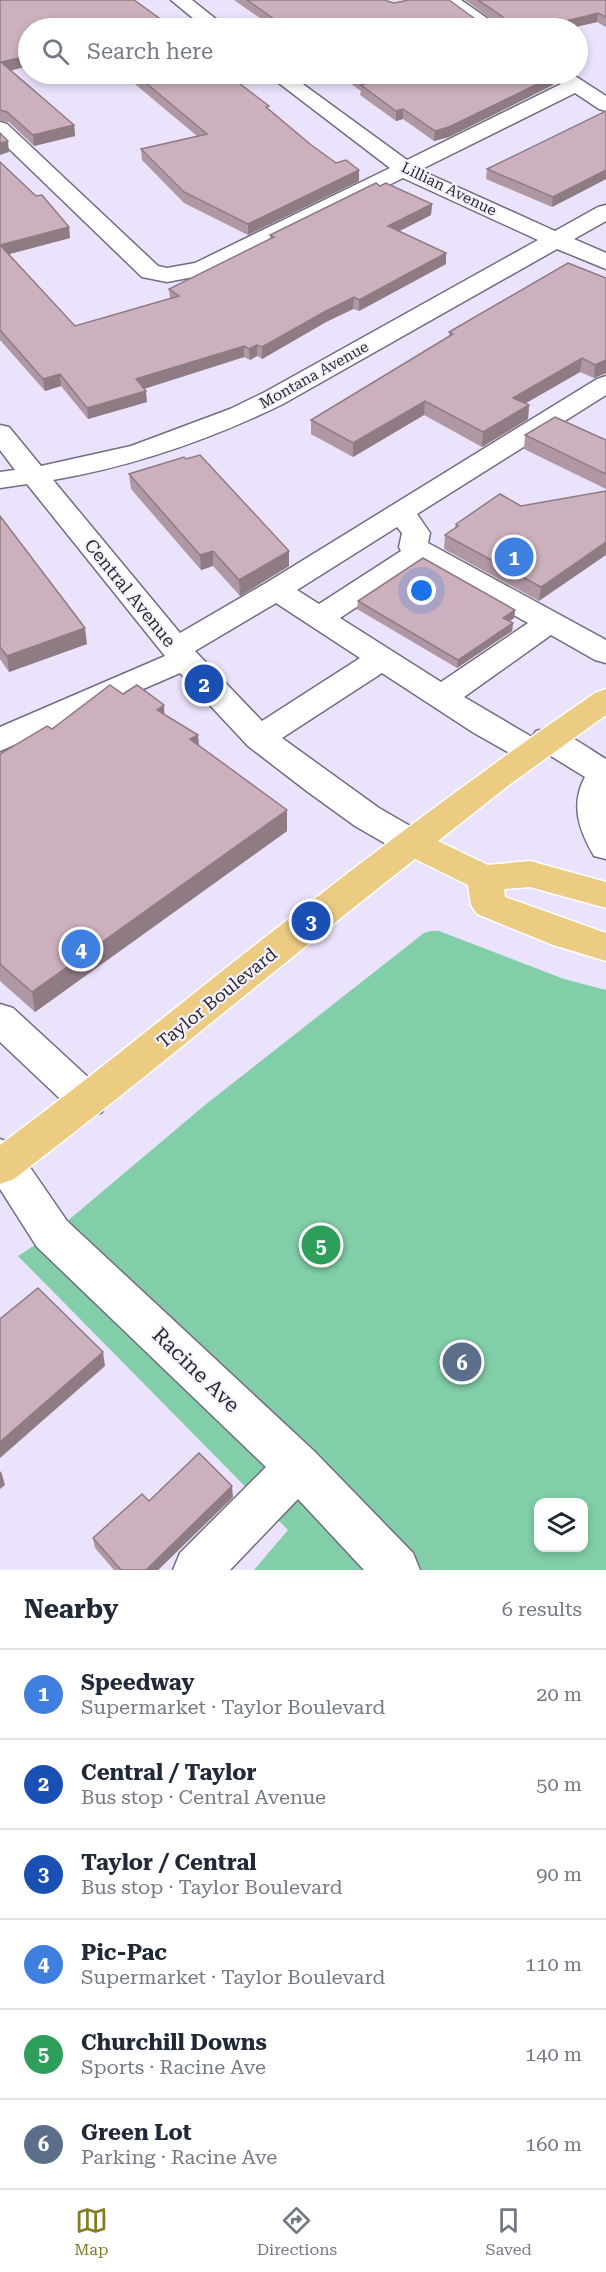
<!DOCTYPE html>
<html lang="en">
<head>
<meta charset="utf-8">
<style>
  :root { --surface:#fff; --page:#f2f2f3; --text:#1f2937; --muted:#747a83; --line:#e0e1e3; --accent:#847c23 }
  body { margin:0; font-family:"Roboto Serif",serif; background:var(--page); color:var(--text) }
  .controls { position:absolute; right:18px; bottom:18px; display:grid; overflow:hidden; border-radius:12px; box-shadow:0 3px 9px #0003 }
  .controls button { width:54px; height:54px; display:grid; place-items:center; padding:0; border:0; border-bottom:2px solid var(--line); background:var(--surface); color:var(--text); font:30px sans-serif }
  .you { position:absolute; left:422px; top:591px; width:21px; height:21px; margin:-15px; border:4px solid #fff; border-radius:50%; background:#1a73e8; box-shadow:0 0 0 9px #1a73e833 }
  .badge { display:grid; place-items:center; width:39px; height:39px; border-radius:50%; background:var(--accent); color:#fff; font-size:20px; font-weight:700 }
  .pin { position:absolute; translate:-50% -50%; border:3px solid #fff; box-shadow:0 2px 6px #0006 }
  .list { margin:0; padding:0; list-style:none }
  h2 { display:flex; justify-content:space-between; align-items:center; height:78px; margin:0; padding:0 24px; font-size:26px }
  h2 small { font-size:20px; font-weight:400; color:var(--muted) }
  .list li { display:grid; grid-template-columns:39px 1fr auto; gap:18px; align-items:center; box-sizing:border-box; height:90px; padding:0 24px; border-top:2px solid var(--line) }
  .list b { display:block; font-size:22px; white-space:nowrap }
  .list p { margin:0; font-size:20px; white-space:nowrap; color:var(--muted) }
  .list em { font-size:20px; font-style:normal; color:var(--muted) }
  .icon { flex:none; width:33px; height:33px; fill:none; stroke:currentColor; stroke-width:2; stroke-linecap:round; stroke-linejoin:round }
  .map { position:relative; flex:none; width:606px; height:1570px; overflow:hidden }
  .search { position:absolute; background:var(--surface); box-shadow:0 3px 9px #0003; left:18px; right:18px; top:18px; height:66px; display:flex; align-items:center; gap:15px; box-sizing:border-box; padding:0 21px; border-radius:33px; color:var(--muted); font-size:22px }
  .sheet { height:618px; background:var(--surface) }
  nav { display:flex; justify-content:space-around; align-items:center; box-sizing:border-box; height:84px; border-top:2px solid var(--line); background:var(--surface); font-size:16px; color:var(--muted) }
  nav a { display:grid; justify-items:center; gap:3px }
  nav .on { color:var(--accent) }
  .map>svg:first-child { display:block }
  .green { fill:#81cea8; fill-rule:evenodd }
  .lines { fill:none; stroke-linecap:round; stroke-linejoin:round }
  .minor-casing { stroke:#736b82; stroke-width:3 }
  .major-casing { stroke:#fff; stroke-width:3 }
  .minor { fill:#fff; fill-rule:evenodd }
  .major { fill:#eccc83; fill-rule:evenodd }
  .wall { fill:#af97a3 }
  .shaded-wall { fill:#8f7b84 }
  .building { fill:#ccb0bd; stroke:#8f7b84; stroke-width:1.5 }
  .labels { text-anchor:middle; stroke-width:4.5; stroke-linejoin:round; paint-order:stroke }
  .far-street-label { font-size:15px; fill:#2d2933; stroke:#f6f2fd }
  .street-label { font-size:18px; fill:#2d2933; stroke:#f6f2fd }
  .near-street-label { font-size:21px; fill:#2d2933; stroke:#f6f2fd }
</style>
</head>
<body>
<div class="map">
<svg width="606" height="1570" viewBox="0 0 606 1570">
  <rect width="100%" height="100%" fill="#ebe2fc"/>
  <!-- green -->
  <path class="green" d="M431,931H439L564,979L606,990V1570H254L288,1530L18,1256L52,1234L205,1105L424,933ZM538,1502H584V1548H538Z"/>
  <g class="lines">
    <!-- minor casing -->
    <g class="minor-casing">
      <g id="minor">
        <path d="M171,0H192L227,28H205Z"/>
        <path d="M439,0H461L501,28H479Z"/>
        <path d="M267,74H289L407,160L561,84L549,74H572L606,96V111L599,109L575,93L420,170L555,231L598,207L606,205V221L574,239L606,253V269L557,249L283,404C209,440 134,466 53,480L180,633L266,583L597,379L606,376V395L417,514L430,533L428,543L606,640V663L595,660L551,635L464,697L532,737L536,731C560,724 585,747 606,759V859L594,856C579,830 570,805 585,777L546,753L542,759L531,762L520,759L474,733L382,673L282,738L379,808L424,834L429,843L424,852L412,855L400,852L355,826L308,792L248,746L180,673L0,751V727L165,656L27,484L0,488V472L15,470L0,450V425L9,427L41,466L131,446L230,409L265,392L538,240L403,178L209,274L167,282L142,277L0,140V122L7,124L158,266L167,268L195,263L390,168ZM397,527L402,533L399,547L401,551L319,604L297,590ZM422,564L528,623L441,682L340,618ZM276,603L360,658L262,721L195,651Z"/>
        <path d="M0,1004L13,1008L102,1090L107,1101L102,1112L88,1117L74,1112L0,1042Z"/>
        <path d="M0,1139L14,1144L67,1221L314,1451L413,1553L420,1570H364L298,1499L230,1570H173L180,1553L266,1467L37,1247L0,1189Z"/>
      </g>
    </g>
    <!-- major casing -->
    <g class="major-casing">
      <path id="major" d="M606,689V715L509,785L438,841L488,865L530,861L606,882V908L530,887L504,889L505,897L606,933V961L553,945L477,914L471,905L468,885L415,859C280,965 150,1075 14,1179L0,1184V1145C102,1069 199,988 300,910C397,835 494,762 595,693Z"/>
    </g>
    <!-- minor -->
    <use href="#minor" class="minor"/>
    <!-- major -->
    <use href="#major" class="major"/>
  </g>
  <!-- wall -->
  <g class="wall">
    <path d="M0,0L28,28V66L11,70L74,125L75,136L34,146L9,122L0,121Z"/>
    <path d="M234,0H386L387,1L394,3L478,21H494L465,0H606V27L597,22L571,28H274Z"/>
    <path d="M123,74H227L310,144L336,163L359,170V181L248,235L184,203L142,160L141,149L197,136Z"/>
    <path d="M337,74H550L553,85L449,137L434,141L403,119L396,121L360,95L361,91Z"/>
    <path d="M606,111V179L552,207L486,179L487,169Z"/>
    <path d="M0,162L69,227L70,238L9,254L75,326L170,298L169,289L270,239V235L380,186L432,204L431,215L399,231L446,253V264L359,311L353,309L326,322L262,359L257,356L250,360L244,357L144,389L147,402L88,419L61,386L45,391L0,340Z"/>
    <path d="M568,263L606,373L594,378L580,372L526,403L529,405L528,419L482,447L424,415L353,457L311,434V420L449,337V332Z"/>
    <path d="M525,435L606,440V489L524,449Z"/>
    <path d="M129,474L289,566L240,596L213,566L201,570L131,489Z"/>
    <path d="M606,491L539,601L444,549L445,535L455,528L456,524L521,506Z"/>
    <path d="M0,516L87,644L9,672L0,659Z"/>
    <path d="M358,601L515,610L514,618L510,621L513,623L512,631L457,668L357,609Z"/>
    <path d="M123,694L164,714L199,746L287,831L35,1012L0,981V754Z"/>
    <path d="M233,1497L158,1570H114L95,1548L93,1538L149,1501Z"/>
  </g>
  <!-- shaded-wall -->
  <g class="shaded-wall">
    <path d="M598,13L597,22L571,28H538Z"/>
    <path d="M28,56V66L2,73L1,62Z"/>
    <path d="M554,76L553,85L449,137L434,141L435,131Z"/>
    <path d="M403,109V119L396,121V111Z"/>
    <path d="M74,125L75,136L34,146L33,135Z"/>
    <path d="M8,141L9,152L0,155V143Z"/>
    <path d="M359,170V181L248,235V224Z"/>
    <path d="M606,170V179L552,207L553,197Z"/>
    <path d="M432,204L431,215L388,237V226Z"/>
    <path d="M69,227L70,238L2,256L0,245Z"/>
    <path d="M446,253V264L359,311V300Z"/>
    <path d="M354,297L353,309L326,322L262,359V347L326,311Z"/>
    <path d="M257,345V356L250,360L249,349Z"/>
    <path d="M244,346V357L137,391L136,379Z"/>
    <path d="M582,358L580,372L512,411L513,398Z"/>
    <path d="M606,360V373L594,378L595,365Z"/>
    <path d="M60,374L61,386L45,391L43,379Z"/>
    <path d="M146,391L147,402L88,419L87,408Z"/>
    <path d="M425,401L424,415L353,457V443Z"/>
    <path d="M529,405L528,419L482,447L483,432Z"/>
    <path d="M606,542V555L539,601L541,587Z"/>
    <path d="M213,551V566L201,570L200,555Z"/>
    <path d="M289,551V566L240,596L239,580Z"/>
    <path d="M515,610L514,618L503,626V618Z"/>
    <path d="M513,623L512,631L457,668L458,660Z"/>
    <path d="M85,628L87,644L9,672L7,656Z"/>
    <path d="M164,705L165,726L157,710Z"/>
    <path d="M198,735L200,755L190,739Z"/>
    <path d="M287,810V831L35,1012L32,992Z"/>
    <path d="M103,1352L105,1366L0,1458V1442Z"/>
    <path d="M1,1471L5,1485L0,1489V1473Z"/>
    <path d="M232,1486L233,1497L158,1570H146Z"/>
  </g>
  <!-- building -->
  <g class="building">
    <path d="M0,0H134L173,28H28V56L1,62L74,125L33,135L7,112L0,110Z"/>
    <path d="M247,0H386L387,1L394,3L409,0H449L478,21H503V17L478,0H606V17L598,13L538,28H287Z"/>
    <path d="M135,74H227L269,106L266,107L310,144L336,163L346,160L359,170L248,224L184,192L141,149L207,134Z"/>
    <path d="M350,74H550L554,76L449,127L435,131L403,109L396,111L361,85L365,84Z"/>
    <path d="M606,111V170L553,197L487,169Z"/>
    <path d="M0,133L8,141L0,143Z"/>
    <path d="M0,162L36,196L42,195L69,227L0,245L75,326L179,296L169,289L274,237L270,235L376,183L380,186L386,183L432,204L388,226L446,253L359,300L354,297L326,311L262,347L257,345L249,349L244,346L136,379L146,391L87,408L60,374L43,379L0,330Z"/>
    <path d="M568,263L606,278V360L595,365L582,358L513,398L529,405L483,432L425,401L353,443L311,420L453,334L449,332Z"/>
    <path d="M555,417L606,440V474L525,435Z"/>
    <path d="M200,455L289,551L239,580L213,551L200,555L129,474L184,457L186,459Z"/>
    <path d="M606,491V542L541,587L445,535L458,526L456,524L500,494L521,506Z"/>
    <path d="M0,516L85,628L7,656L0,647Z"/>
    <path d="M423,558L515,610L503,618L513,623L458,660L358,601Z"/>
    <path d="M110,685L123,694L137,685L164,705L157,710L198,735L190,739L287,810L32,992L0,964V754L47,726L52,729Z"/>
    <path d="M38,1288L103,1352L0,1442V1319Z"/>
    <path d="M199,1453L232,1486L146,1570H121L93,1538L142,1494L149,1501Z"/>
  </g>
  <g class="labels">
    <!-- far-street labels -->
    <g class="far-street-label">
      <text transform="translate(449 189) rotate(26)" y="5">Lillian Avenue</text>
      <text transform="translate(314 375) rotate(-29)" y="5">Montana Avenue</text>
    </g>
    <!-- street labels -->
    <g class="street-label">
      <text transform="translate(130 593) rotate(51)" y="6">Central Avenue</text>
      <text transform="translate(217 998) rotate(-39)" y="6">Taylor Boulevard</text>
    </g>
    <!-- near-street labels -->
    <g class="near-street-label">
      <text transform="translate(196 1370) rotate(44)" y="7">Racine Ave</text>
    </g>
  </g>
</svg>
<div class="controls">
<button><svg class="icon" aria-label="layers" viewBox="0 0 24 24"><path d="M12 4l9 5-9 5-9-5zM3 14l9 5 9-5"/></svg></button>
</div>
<div class="you"></div>
<div class="pin badge" style="left:514px;top:557px;background:#3f7fe0">1</div>
<div class="pin badge" style="left:204px;top:684px;background:#1a4fb4">2</div>
<div class="pin badge" style="left:311px;top:921px;background:#1a4fb4">3</div>
<div class="pin badge" style="left:81px;top:949px;background:#3f7fe0">4</div>
<div class="pin badge" style="left:321px;top:1245px;background:#2e9e5b">5</div>
<div class="pin badge" style="left:462px;top:1362px;background:#5c6f8a">6</div>
<div class="search"><svg class="icon" aria-label="search" viewBox="0 0 24 24"><circle cx="10" cy="10" r="6"/><path d="M15 15l6 6"/></svg>Search here</div>
</div>
<section class="sheet">
<h2>Nearby<small>6 results</small></h2>
<ul class="list">
<li><span class="badge" style="background:#3f7fe0">1</span><div><b>Speedway</b><p>Supermarket · Taylor Boulevard</p></div><em>20 m</em></li>
<li><span class="badge" style="background:#1a4fb4">2</span><div><b>Central / Taylor</b><p>Bus stop · Central Avenue</p></div><em>50 m</em></li>
<li><span class="badge" style="background:#1a4fb4">3</span><div><b>Taylor / Central</b><p>Bus stop · Taylor Boulevard</p></div><em>90 m</em></li>
<li><span class="badge" style="background:#3f7fe0">4</span><div><b>Pic-Pac</b><p>Supermarket · Taylor Boulevard</p></div><em>110 m</em></li>
<li><span class="badge" style="background:#2e9e5b">5</span><div><b>Churchill Downs</b><p>Sports · Racine Ave</p></div><em>140 m</em></li>
<li><span class="badge" style="background:#5c6f8a">6</span><div><b>Green Lot</b><p>Parking · Racine Ave</p></div><em>160 m</em></li>
</ul>
</section>
<nav>
<a class="on"><svg class="icon" aria-label="map" viewBox="0 0 24 24"><path d="M3 6l6-2 6 2 6-2v14l-6 2-6-2-6 2zM9 4v14M15 6v14"/></svg>Map</a>
<a><svg class="icon" aria-label="directions" viewBox="0 0 24 24"><path d="M12 3l9 9-9 9-9-9zM9 14v-3h6M13 9l2 2-2 2"/></svg>Directions</a>
<a><svg class="icon" aria-label="saved" viewBox="0 0 24 24"><path d="M7 4h10v16l-5-4-5 4z"/></svg>Saved</a>
</nav>
</body>
</html>
